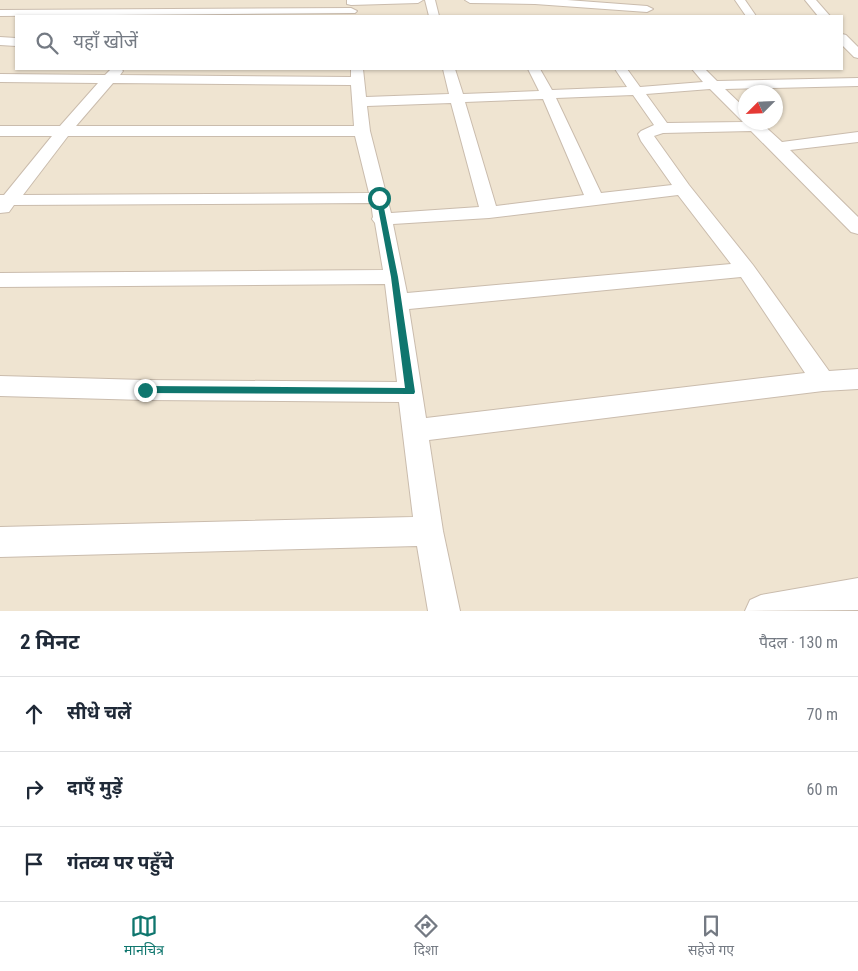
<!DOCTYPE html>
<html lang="hi">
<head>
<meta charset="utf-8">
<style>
  :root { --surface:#fff; --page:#f2f2f3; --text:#1f2937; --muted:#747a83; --line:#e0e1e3; --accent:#0f766e }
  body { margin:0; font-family:"Roboto Condensed","Noto Sans Devanagari",sans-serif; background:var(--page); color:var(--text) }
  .compass { position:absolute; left:738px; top:85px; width:45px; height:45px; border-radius:50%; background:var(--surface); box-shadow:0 1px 4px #0004; rotate:246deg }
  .stop { position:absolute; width:15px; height:15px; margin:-11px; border:4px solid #0f766e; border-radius:50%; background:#fff }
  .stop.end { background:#0f766e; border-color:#fff; box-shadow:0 1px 5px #0008 }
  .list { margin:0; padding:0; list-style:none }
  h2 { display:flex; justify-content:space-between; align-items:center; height:65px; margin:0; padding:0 20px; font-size:21px }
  h2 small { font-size:16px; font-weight:400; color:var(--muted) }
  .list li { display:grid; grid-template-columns:32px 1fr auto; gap:15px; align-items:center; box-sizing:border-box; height:75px; padding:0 20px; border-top:1px solid var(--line) }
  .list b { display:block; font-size:19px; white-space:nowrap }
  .list em { font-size:16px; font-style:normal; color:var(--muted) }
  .icon { flex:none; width:28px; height:28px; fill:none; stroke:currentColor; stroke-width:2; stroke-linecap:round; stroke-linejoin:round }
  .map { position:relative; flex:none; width:858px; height:611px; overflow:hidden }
  .search { position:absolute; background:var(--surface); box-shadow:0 1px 4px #0004; left:15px; right:15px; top:15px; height:55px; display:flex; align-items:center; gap:12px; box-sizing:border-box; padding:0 18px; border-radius:0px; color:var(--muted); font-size:19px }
  .sheet { height:290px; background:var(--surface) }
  nav { display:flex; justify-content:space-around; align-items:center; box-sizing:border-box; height:70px; border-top:1px solid var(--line); background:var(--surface); font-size:14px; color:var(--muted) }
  nav a { display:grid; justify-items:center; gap:2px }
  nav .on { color:var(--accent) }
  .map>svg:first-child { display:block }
  .residential { fill:#efe4d1; fill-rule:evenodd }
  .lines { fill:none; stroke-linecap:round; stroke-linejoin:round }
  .street-casing { stroke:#cabcad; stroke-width:2 }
  .street { fill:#fff; fill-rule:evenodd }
  .route { fill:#0f766e }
</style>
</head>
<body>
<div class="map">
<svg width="858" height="611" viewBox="0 0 858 611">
  <rect width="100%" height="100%" fill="#f9f1e2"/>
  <!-- residential -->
  <path class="residential" d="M0,0H858V611H0ZM16,16H842V69H16ZM746,92H776V122H746Z"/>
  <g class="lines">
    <!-- street casing -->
    <g class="street-casing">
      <g id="street">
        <path d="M347,0H423L418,3L351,5L347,4Z"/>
        <path d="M425,0H435L439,16H429Z"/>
        <path d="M465,0H567L647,6L653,9L647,12L535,4L470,3Z"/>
        <path d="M735,0H745L756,16H746Z"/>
        <path d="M805,0H816L830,16H818Z"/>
        <path d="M351,8L357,11L355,13L0,16V10Z"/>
        <path d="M842,34L846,35L858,47V58L854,57L842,45Z"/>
        <path d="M0,37L16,38V46L0,45Z"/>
        <path d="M111,69H121L123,71L120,75L351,77V69H363L366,97L449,94L443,69H455L463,94L539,91L528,69H540L552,90L627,87L615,69H627L640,87L703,82L692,69H705L717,81L858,78V86L725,89L746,109V122H760L782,142L858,132V142L790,150L858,217V234L851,232L751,131L663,133L654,136L689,185L753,265L829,371L858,369V389L823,391L429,440L443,531L460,611H428L417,546L0,557V527L413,517L399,402L145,400L0,396V376L145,380L397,382L385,284L0,287V273L383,270L375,223L372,219L373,217L371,203L14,205L9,212L0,213V195H4L52,136H0V126H60L98,83L0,82V74L105,75ZM113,83L351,85L354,126H76ZM710,89L743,122L667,123L646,94ZM633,95L654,125L641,131L638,134L641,141L672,185L601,193L556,98ZM543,99L584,195L496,206L465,102ZM451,103L479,207L391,213L370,131L367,106ZM68,136H355L369,193L23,195ZM678,195L731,264L407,293L393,224L489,218ZM741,277L805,373L426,418L409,309Z"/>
        <path d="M858,578V610L745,611L750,600L761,595Z"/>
      </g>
    </g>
    <!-- street -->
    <use href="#street" class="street"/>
  </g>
  <!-- route -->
  <path class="route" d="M376,197L382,198L398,277L415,392L414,394L141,393V388L145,386L405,388L391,277Z"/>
</svg>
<svg class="compass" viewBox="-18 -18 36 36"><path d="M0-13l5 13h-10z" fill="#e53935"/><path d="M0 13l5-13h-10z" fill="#747a83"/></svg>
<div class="stop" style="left:379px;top:198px"></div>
<div class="stop end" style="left:145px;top:390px"></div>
<div class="search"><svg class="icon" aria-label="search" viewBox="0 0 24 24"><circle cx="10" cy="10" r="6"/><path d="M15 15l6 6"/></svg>यहाँ खोजें</div>
</div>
<section class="sheet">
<h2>2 मिनट<small>पैदल · 130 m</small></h2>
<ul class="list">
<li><svg class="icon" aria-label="ahead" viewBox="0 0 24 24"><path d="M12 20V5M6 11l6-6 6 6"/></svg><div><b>सीधे चलें</b></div><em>70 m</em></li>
<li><svg class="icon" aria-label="right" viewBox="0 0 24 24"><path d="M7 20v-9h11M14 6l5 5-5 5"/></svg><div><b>दाएँ मुड़ें</b></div><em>60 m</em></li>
<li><svg class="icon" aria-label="arrive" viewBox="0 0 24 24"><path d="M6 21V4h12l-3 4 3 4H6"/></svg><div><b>गंतव्य पर पहुँचे</b></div></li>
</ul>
</section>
<nav>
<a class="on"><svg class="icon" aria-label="map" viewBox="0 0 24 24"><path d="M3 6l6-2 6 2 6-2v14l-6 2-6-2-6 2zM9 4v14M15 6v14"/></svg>मानचित्र</a>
<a><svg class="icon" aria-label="directions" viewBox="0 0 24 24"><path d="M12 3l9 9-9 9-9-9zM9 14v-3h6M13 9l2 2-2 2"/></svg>दिशा</a>
<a><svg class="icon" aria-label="saved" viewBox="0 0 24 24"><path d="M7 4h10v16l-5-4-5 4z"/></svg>सहेजे गए</a>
</nav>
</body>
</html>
